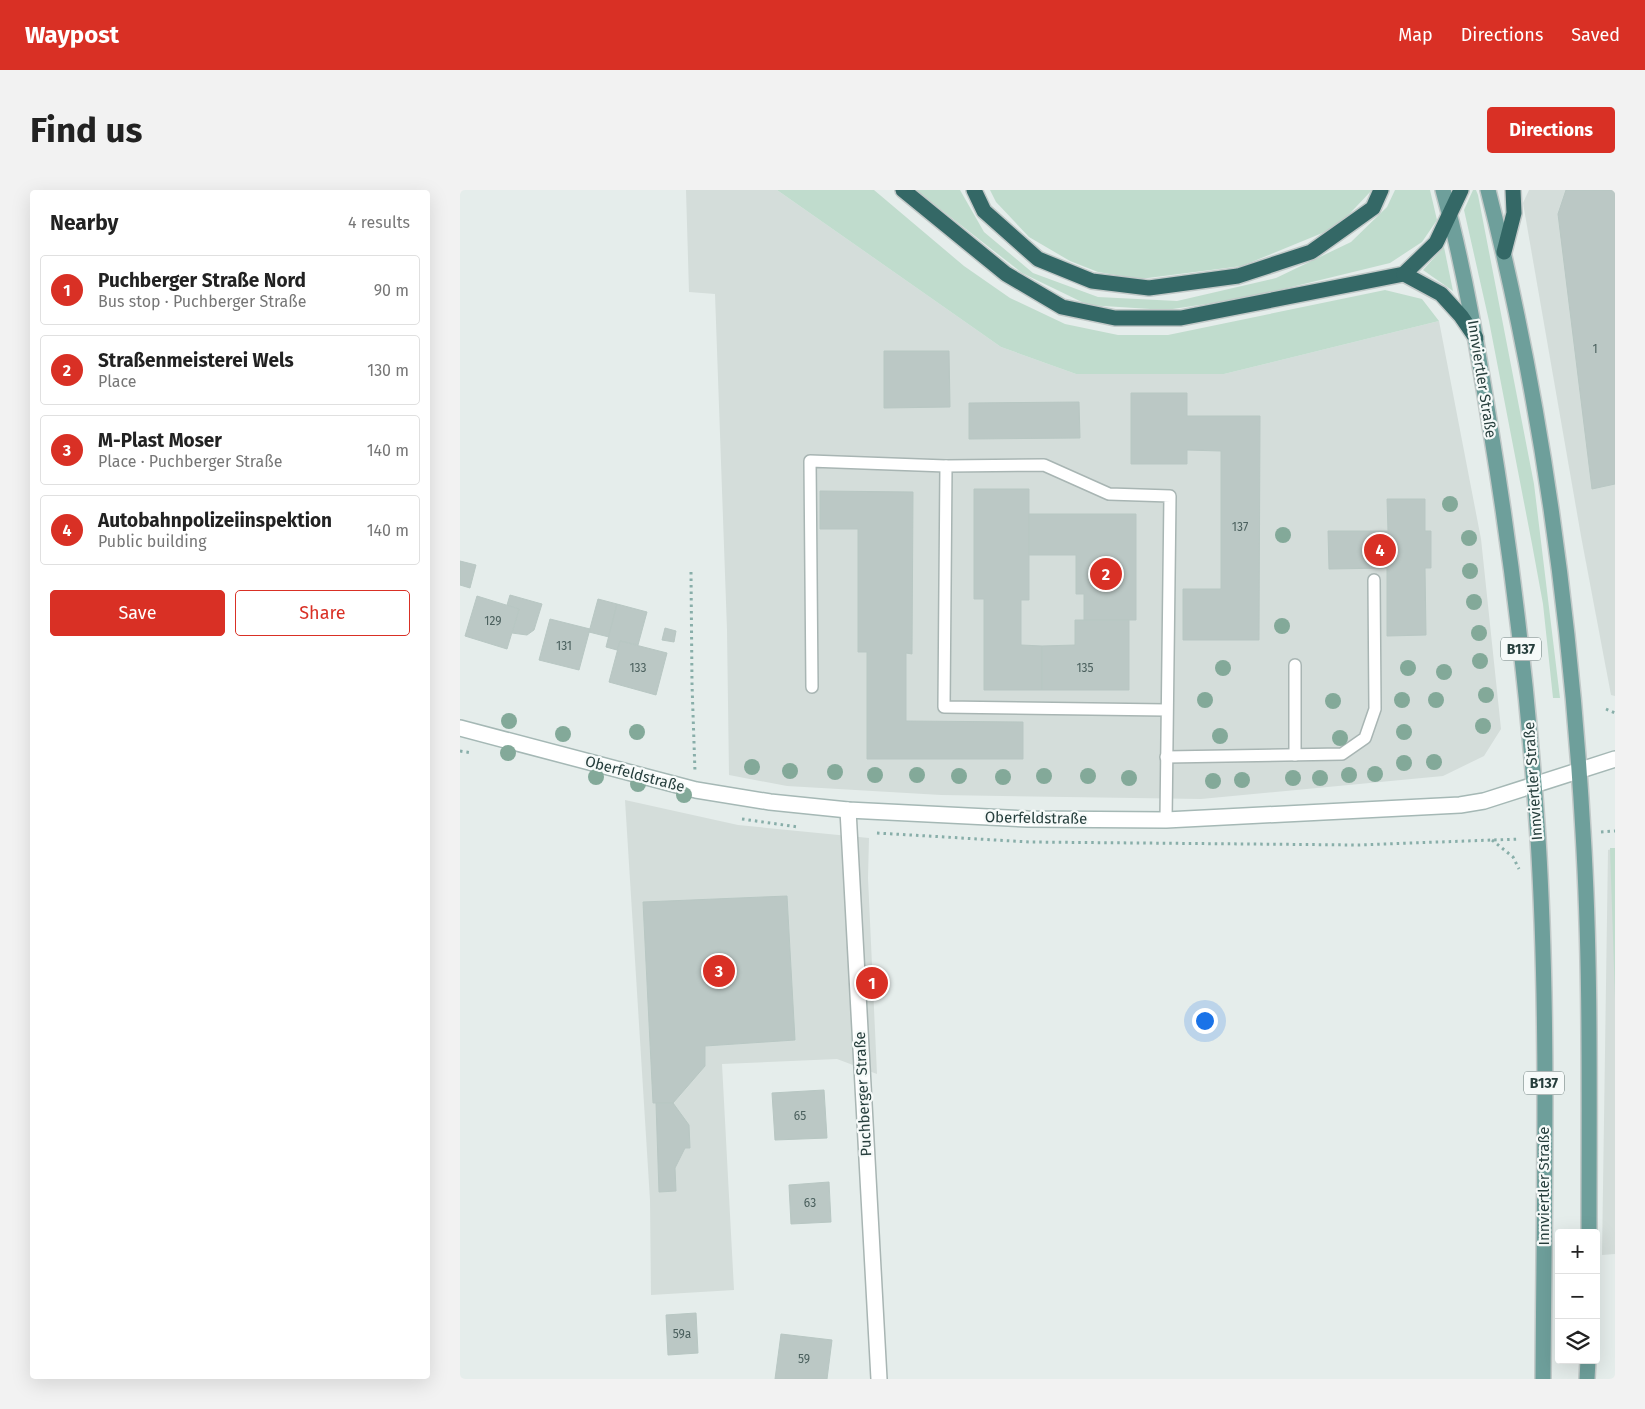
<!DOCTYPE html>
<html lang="en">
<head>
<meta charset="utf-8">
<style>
  :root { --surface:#fff; --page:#f2f2f2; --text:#222; --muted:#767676; --line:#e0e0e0; --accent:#d93025 }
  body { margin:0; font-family:"Fira Sans",sans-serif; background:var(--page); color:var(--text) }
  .controls { position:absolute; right:15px; bottom:15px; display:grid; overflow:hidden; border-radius:5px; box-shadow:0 5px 20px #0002 }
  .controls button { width:45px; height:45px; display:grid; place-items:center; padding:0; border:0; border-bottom:1px solid var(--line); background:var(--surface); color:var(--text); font:25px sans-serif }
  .you { position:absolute; left:744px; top:830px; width:18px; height:18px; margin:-12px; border:4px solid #fff; border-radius:50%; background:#1a73e8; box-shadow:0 0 0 8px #1a73e833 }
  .badge { display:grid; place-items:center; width:32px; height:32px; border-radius:50%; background:var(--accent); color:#fff; font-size:16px; font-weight:700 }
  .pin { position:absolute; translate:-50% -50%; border:2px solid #fff; box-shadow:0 1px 5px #0006 }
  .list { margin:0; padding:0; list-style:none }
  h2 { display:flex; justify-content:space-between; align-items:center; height:65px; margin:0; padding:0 20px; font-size:21px }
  h2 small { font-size:16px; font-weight:400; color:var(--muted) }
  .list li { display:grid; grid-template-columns:32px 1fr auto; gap:15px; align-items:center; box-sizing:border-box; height:70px; margin:0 10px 10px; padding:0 10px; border:1px solid var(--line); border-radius:5px }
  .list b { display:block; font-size:19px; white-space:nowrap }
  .list p { margin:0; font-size:16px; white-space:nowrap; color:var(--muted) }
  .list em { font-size:16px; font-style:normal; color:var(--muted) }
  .actions { display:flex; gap:10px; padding:15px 20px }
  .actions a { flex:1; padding:11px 0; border:1px solid var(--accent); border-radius:5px; text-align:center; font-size:18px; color:var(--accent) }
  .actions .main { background:var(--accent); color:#fff }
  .icon { flex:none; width:28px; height:28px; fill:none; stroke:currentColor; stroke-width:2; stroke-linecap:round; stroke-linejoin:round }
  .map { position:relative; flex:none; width:1155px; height:1189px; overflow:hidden; border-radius:5px }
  header { display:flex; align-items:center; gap:30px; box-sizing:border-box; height:70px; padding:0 25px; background:var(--accent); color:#fff }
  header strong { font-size:24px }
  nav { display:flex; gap:28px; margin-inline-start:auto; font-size:18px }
  .intro { display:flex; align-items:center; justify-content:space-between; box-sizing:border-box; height:120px; padding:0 30px }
  h1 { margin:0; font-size:35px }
  .button { padding:12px 22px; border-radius:5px; background:var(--accent); color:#fff; font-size:18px; font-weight:700 }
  main { display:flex; gap:30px; padding:0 30px }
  aside { flex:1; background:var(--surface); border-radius:5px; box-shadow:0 5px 20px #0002 }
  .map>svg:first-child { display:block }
  .built { fill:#d4ddda }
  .green { fill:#c0dccd }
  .building { fill:#bbc8c5; stroke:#b8c7c3 }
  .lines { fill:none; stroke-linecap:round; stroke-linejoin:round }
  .lane-casing { stroke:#a8b5b3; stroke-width:14 }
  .street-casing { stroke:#a8b5b3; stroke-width:18 }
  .secondary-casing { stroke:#a5b8b5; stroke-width:18 }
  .primary-casing { stroke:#c2c9c8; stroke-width:18 }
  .highway-casing { stroke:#c2c9c8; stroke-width:18 }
  .path { stroke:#88aea9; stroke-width:3; stroke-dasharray:2.5 4; stroke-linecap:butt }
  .lane { stroke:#fff; stroke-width:11 }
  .street { stroke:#fff; stroke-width:15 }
  .secondary { stroke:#fff; stroke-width:15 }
  .primary { stroke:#6e9f9b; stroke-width:15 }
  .highway { stroke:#346866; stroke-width:15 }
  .tree { fill:#83a999 }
  .labels { text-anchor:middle; stroke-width:4.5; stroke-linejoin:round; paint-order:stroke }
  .number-label { font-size:12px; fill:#4b605e }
  .shield { fill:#f6faf9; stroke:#647675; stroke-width:1 }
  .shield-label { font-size:14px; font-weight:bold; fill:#263e3c }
  .street-label { font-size:15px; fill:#263e3c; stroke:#f6faf9 }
</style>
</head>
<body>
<header>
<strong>Waypost</strong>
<nav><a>Map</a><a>Directions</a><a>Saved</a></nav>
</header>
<div class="intro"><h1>Find us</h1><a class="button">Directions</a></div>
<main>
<aside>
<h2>Nearby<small>4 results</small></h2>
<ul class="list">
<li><span class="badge">1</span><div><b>Puchberger Straße Nord</b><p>Bus stop · Puchberger Straße</p></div><em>90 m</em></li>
<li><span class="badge">2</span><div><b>Straßenmeisterei Wels</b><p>Place</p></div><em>130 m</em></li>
<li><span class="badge">3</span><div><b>M-Plast Moser</b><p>Place · Puchberger Straße</p></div><em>140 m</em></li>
<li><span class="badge">4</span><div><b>Autobahnpolizeiinspektion</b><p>Public building</p></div><em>140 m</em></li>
</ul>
<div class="actions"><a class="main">Save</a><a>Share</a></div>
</aside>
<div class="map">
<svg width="1155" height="1189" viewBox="0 0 1155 1189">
  <rect width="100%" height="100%" fill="#e5edeb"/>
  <!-- built -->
  <g class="built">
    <path d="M226,0H317L541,157L616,184H764L979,131L1021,349L1041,539L1024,566L983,586L741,609L481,605L327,596L269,585L267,440L255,104L229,102Z"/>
    <path d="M1069,0H1155V506L1151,505L1121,346L1063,13Z"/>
    <path d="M165,610L278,635L409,648L408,688L417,884L377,869L262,874L274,1100L191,1105L190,1010Z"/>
    <path d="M1155,658V1064L1142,1065L1148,660Z"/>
  </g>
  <!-- green -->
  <g class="green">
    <path d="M317,0H414L504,76L550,108L605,134L658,145H708L925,100L962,109L979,131L764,184H616L541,157Z"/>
    <path d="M456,0H500L524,42L573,83L638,107L717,111L816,88L891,52L927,17L935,0H970L977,30L962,52L930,73L786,108L706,120L628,115L562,83Z"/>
    <path d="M530,0H912L877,37L782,76L680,89L638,82L610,71L569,47L536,12Z"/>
    <path d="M1013,0H1016L1018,5L1074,294L1100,508H1093L1083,414L1072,354L1029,131L1004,20Z"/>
    <path d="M984,57L993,101L963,80Z"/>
    <path d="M1150,658H1155V808Z"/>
  </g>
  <!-- building -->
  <g class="building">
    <path d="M1106,0H1155V294L1132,299L1098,24Z"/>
    <path d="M424,161H489L490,217L424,218Z"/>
    <path d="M671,203H727V226H800L799,450H723V399H761V261L727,260V274H671Z"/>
    <path d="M619,212L620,248L509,249V213Z"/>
    <path d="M514,299H569V410H561V455L582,456V500H524V409H514Z"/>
    <path d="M360,301L453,302L452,464L446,463V531L563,532V569H407V462H398V339H360Z"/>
    <path d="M927,309H965V341H971V378H965L966,445L927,446V378L869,379L868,341H928Z"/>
    <path d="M569,324H676V430H624V404H616V365H569Z"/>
    <path d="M0,371L16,375L10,398L0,395Z"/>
    <path d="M50,405L82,414L74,440L67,445L52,443L59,419L47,415Z"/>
    <path d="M17,406L59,419L47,459L5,446Z"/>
    <path d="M138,409L157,414L149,447L129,442Z"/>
    <path d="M157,414L187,422L178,455L160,451L157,460L146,457Z"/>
    <path d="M90,429L130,439L119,480L79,470Z"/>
    <path d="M615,430H669V500H582V456L615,455Z"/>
    <path d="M205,438L216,441L214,452L202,450Z"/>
    <path d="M160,451L207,463L196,505L149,492Z"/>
    <path d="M327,706L335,850L245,856V876L213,913H193L183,712Z"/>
    <path d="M364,900L367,948L315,950L312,903Z"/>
    <path d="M196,913H213L229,935L230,958H225L215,978L216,1001L199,1002Z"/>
    <path d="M369,992L371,1032L331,1034L329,995Z"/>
    <path d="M236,1123L238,1163L208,1165L206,1125Z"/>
    <path d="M321,1144L372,1150L367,1189H315Z"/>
  </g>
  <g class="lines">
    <!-- lane casing -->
    <g class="lane-casing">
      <g id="lane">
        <path d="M352,497L350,271L486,276"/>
        <path d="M835,565V475"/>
        <path d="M706,567L882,564L905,548L915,519L914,390"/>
        <path d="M706,630L710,306L649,304L584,275L486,276L484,517L706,520"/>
      </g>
    </g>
    <!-- street casing -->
    <g class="street-casing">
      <path id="street" d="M388,620L419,1189"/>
    </g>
    <!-- secondary casing -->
    <g class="secondary-casing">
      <path id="secondary" d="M0,538L236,600L310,612L388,620L568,629L706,630L1000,615L1024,611L1155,569"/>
    </g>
    <!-- primary casing -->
    <g class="primary-casing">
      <g id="primary">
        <path d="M983,0C1005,80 1018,161 1031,242C1053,376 1069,512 1078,648C1089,828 1084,1009 1083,1189"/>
        <path d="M1028,0C1081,208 1111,427 1123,642C1131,775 1129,909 1129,1043"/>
        <path d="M1127,1189L1128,1170"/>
      </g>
    </g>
    <!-- highway casing -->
    <g class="highway-casing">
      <g id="highway">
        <path d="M443,0L546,84L602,117L655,128H721L944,84L976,53L1001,0"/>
        <path d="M514,0L524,21L578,69L632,91L689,98L778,86L851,62L913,18L921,0"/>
        <path d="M1044,62L1054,23L1053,0"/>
        <path d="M944,84L981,104L1001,126L1016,148"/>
      </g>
    </g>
    <!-- path -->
    <g class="path">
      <path d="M231,382L232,494L235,582"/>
      <path d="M1146,519L1155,523"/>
      <path d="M0,561L12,563"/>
      <path d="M282,629L338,637"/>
      <path d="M1141,642L1155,641"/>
      <path d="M417,643L569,652L898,655L1060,649"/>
      <path d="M1032,650L1053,667L1059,679"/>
    </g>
    <!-- lane -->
    <use href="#lane" class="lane"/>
    <!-- street -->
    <use href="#street" class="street"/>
    <!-- secondary -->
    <use href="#secondary" class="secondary"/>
    <!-- primary -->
    <use href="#primary" class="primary"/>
    <!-- highway -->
    <use href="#highway" class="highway"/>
  </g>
  <!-- trees -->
  <g class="tree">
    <circle cx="990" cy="314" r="8"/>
    <circle cx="823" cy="345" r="8"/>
    <circle cx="1009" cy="348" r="8"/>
    <circle cx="1010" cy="381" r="8"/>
    <circle cx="1014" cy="412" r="8"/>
    <circle cx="822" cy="436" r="8"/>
    <circle cx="1019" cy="443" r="8"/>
    <circle cx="1020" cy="471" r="8"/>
    <circle cx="763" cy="478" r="8"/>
    <circle cx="948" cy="478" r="8"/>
    <circle cx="984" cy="482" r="8"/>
    <circle cx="1026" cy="505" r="8"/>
    <circle cx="745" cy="510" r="8"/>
    <circle cx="942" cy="510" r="8"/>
    <circle cx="976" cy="510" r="8"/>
    <circle cx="873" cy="511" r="8"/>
    <circle cx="49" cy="531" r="8"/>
    <circle cx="1023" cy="536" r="8"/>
    <circle cx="177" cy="542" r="8"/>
    <circle cx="944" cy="542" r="8"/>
    <circle cx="103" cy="544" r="8"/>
    <circle cx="760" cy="546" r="8"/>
    <circle cx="880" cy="548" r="8"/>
    <circle cx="48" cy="563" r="8"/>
    <circle cx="974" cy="572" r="8"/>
    <circle cx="944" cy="573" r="8"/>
    <circle cx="292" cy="577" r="8"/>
    <circle cx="330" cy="581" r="8"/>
    <circle cx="375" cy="582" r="8"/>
    <circle cx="915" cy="584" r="8"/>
    <circle cx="415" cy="585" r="8"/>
    <circle cx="457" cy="585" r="8"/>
    <circle cx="889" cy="585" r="8"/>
    <circle cx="499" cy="586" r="8"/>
    <circle cx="584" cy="586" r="8"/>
    <circle cx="628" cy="586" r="8"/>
    <circle cx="136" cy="587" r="8"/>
    <circle cx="543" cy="587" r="8"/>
    <circle cx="669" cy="588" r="8"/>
    <circle cx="833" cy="588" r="8"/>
    <circle cx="860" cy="588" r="8"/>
    <circle cx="782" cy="590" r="8"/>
    <circle cx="753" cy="591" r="8"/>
    <circle cx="178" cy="594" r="8"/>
    <circle cx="224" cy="605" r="8"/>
  </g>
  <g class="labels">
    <!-- number labels -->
    <g class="number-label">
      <text x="1135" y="163">1</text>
      <text x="780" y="341">137</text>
      <text x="33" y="435">129</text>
      <text x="104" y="460">131</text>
      <text x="178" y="482">133</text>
      <text x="625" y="482">135</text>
      <text x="340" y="930">65</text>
      <text x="350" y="1017">63</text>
      <text x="222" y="1148">59a</text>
      <text x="344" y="1173">59</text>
    </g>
    <!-- shield labels -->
    <g class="shield">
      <rect x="1041" y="447.5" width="40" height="23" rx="4"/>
      <rect x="1064" y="881.5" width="40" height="23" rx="4"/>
    </g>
    <g class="shield-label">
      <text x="1061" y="464">B137</text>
      <text x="1084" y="898">B137</text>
    </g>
    <!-- street labels -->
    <g class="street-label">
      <text transform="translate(1022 189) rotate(81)" y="5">Innviertler Straße</text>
      <text transform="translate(175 584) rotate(15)" y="5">Oberfeldstraße</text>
      <text transform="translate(1073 591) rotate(-94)" y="5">Innviertler Straße</text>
      <text transform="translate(576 628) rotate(1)" y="5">Oberfeldstraße</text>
      <text transform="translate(403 904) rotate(-93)" y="5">Puchberger Straße</text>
      <text transform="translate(1084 996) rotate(-90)" y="5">Innviertler Straße</text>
    </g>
  </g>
</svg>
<div class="controls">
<button>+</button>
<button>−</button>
<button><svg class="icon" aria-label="layers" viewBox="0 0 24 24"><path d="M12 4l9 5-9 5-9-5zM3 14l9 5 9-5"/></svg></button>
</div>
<div class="you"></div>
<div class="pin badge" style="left:412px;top:793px">1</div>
<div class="pin badge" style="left:646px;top:384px">2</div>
<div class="pin badge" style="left:259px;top:781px">3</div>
<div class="pin badge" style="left:920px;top:360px">4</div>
</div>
</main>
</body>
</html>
